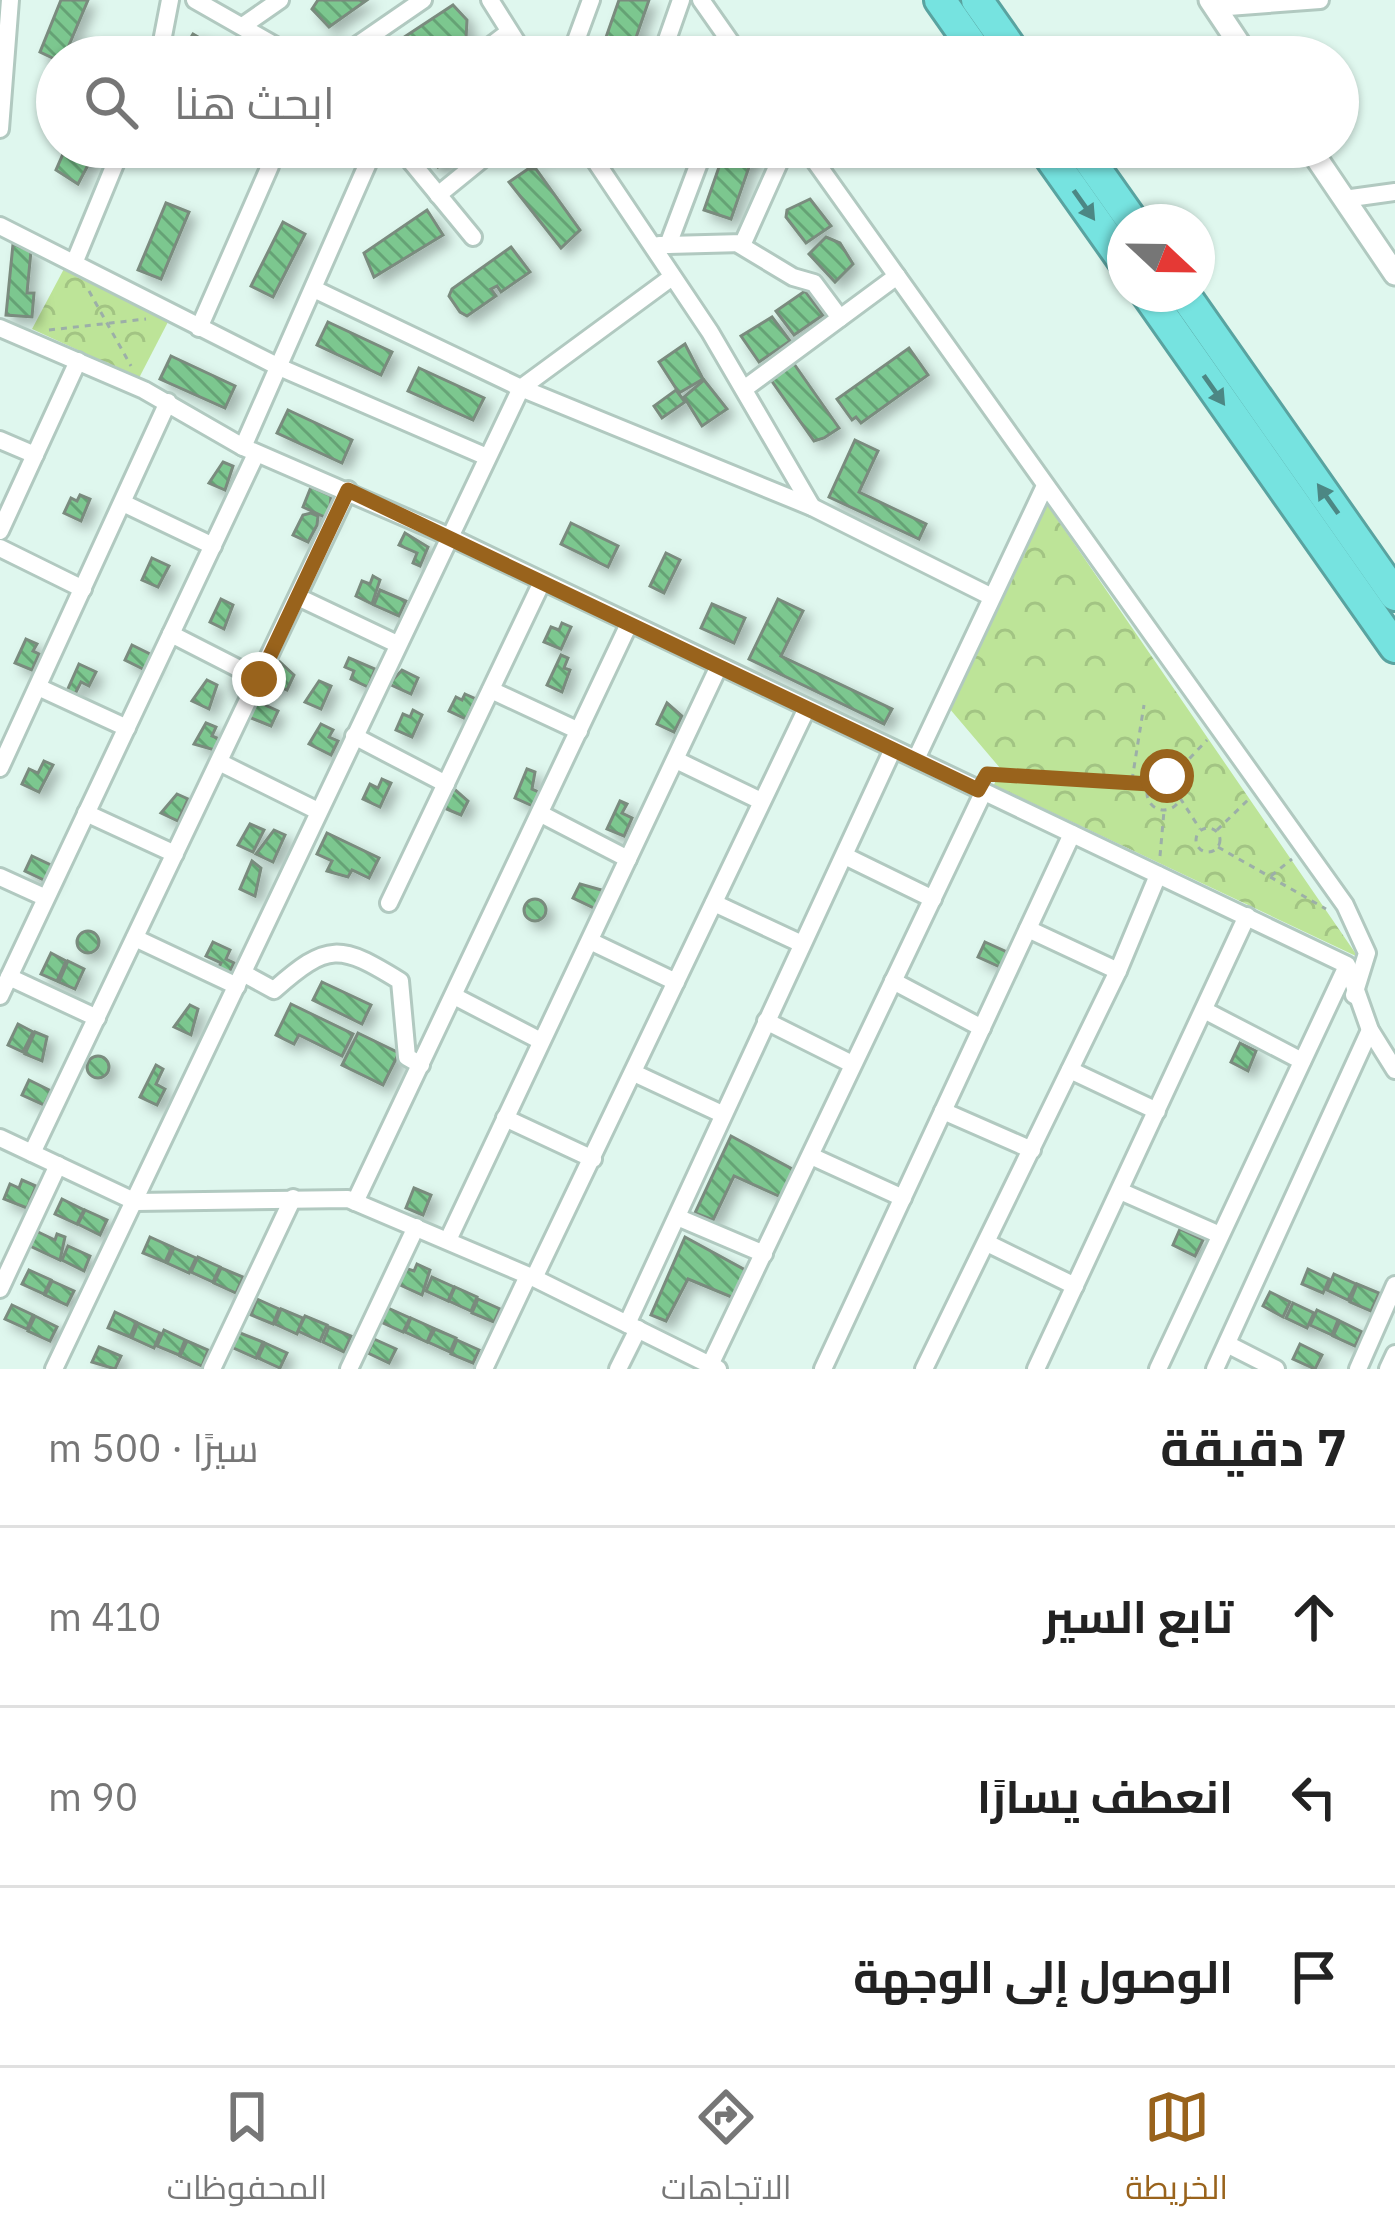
<!DOCTYPE html>
<html lang="ar">
<head>
<meta charset="utf-8">
<style>
  :root { --surface:#fff; --page:#f6f6f6; --text:#222; --muted:#767676; --line:#e0e0e0; --accent:#99631c }
  body { margin:0; font-family:"IBM Plex Sans",Cairo,sans-serif; background:var(--page); color:var(--text); direction:rtl }
  .compass { position:absolute; left:1107px; top:204px; width:108px; height:108px; border-radius:50%; background:var(--surface); box-shadow:0 3px 9px #0004; rotate:112deg }
  .stop { position:absolute; width:36px; height:36px; margin:-27px; border:9px solid #99631c; border-radius:50%; background:#fff }
  .stop.end { background:#99631c; border-color:#fff; box-shadow:0 3px 12px #0008 }
  .list { margin:0; padding:0; list-style:none }
  h2 { display:flex; justify-content:space-between; align-items:center; height:156px; margin:0; padding:0 48px; font-size:51px }
  h2 small { font-size:39px; font-weight:400; color:var(--muted) }
  .list li { display:grid; grid-template-columns:78px 1fr auto; gap:36px; align-items:center; box-sizing:border-box; height:180px; padding:0 48px; border-top:3px solid var(--line) }
  .list b { display:block; font-size:45px; white-space:nowrap }
  .list em { font-size:39px; font-style:normal; color:var(--muted) }
  .icon { flex:none; width:66px; height:66px; fill:none; stroke:currentColor; stroke-width:2; stroke-linecap:round; stroke-linejoin:round }
  .map { position:relative; flex:none; width:1395px; height:1369px; overflow:hidden; direction:ltr }
  .search { position:absolute; background:var(--surface); box-shadow:0 3px 9px #0004; left:36px; right:36px; top:36px; height:132px; display:flex; align-items:center; gap:30px; box-sizing:border-box; padding:0 42px; border-radius:66px; color:var(--muted); font-size:45px }
  .sheet { height:696px; background:var(--surface) }
  nav { display:flex; justify-content:space-around; align-items:center; box-sizing:border-box; height:168px; border-top:3px solid var(--line); background:var(--surface); font-size:33px; color:var(--muted) }
  nav a { display:grid; justify-items:center; gap:6px }
  nav .on { color:var(--accent) }
  .map>svg:first-child { display:block }
  .park { fill:url(#park-crowns) }
  .building { fill:url(#building-back-hatch); stroke:#7a8b7e; stroke-width:3; filter:url(#shadow) }
  .lines { fill:none; stroke-linecap:round; stroke-linejoin:round }
  .minor-casing { stroke:#b1c9c0; stroke-width:22 }
  .tertiary-casing { stroke:#b1c9c0; stroke-width:27 }
  .motorway-casing { stroke:#59a3a0; stroke-width:36 }
  .path { stroke:#9cafa8; stroke-width:3; stroke-dasharray:6 6; stroke-linecap:butt }
  .minor { stroke:#fff; stroke-width:16 }
  .tertiary { stroke:#fff; stroke-width:21 }
  .motorway { stroke:#76e3e0; stroke-width:30 }
  .oneway { fill:#4c8784 }
  .route { stroke:#99631c; stroke-width:15 }
</style>
</head>
<body>
<div class="map">
<svg width="1395" height="1369" viewBox="0 0 1395 1369">
  <defs>
    <pattern id="park-crowns" width="20" height="18" patternUnits="userSpaceOnUse" patternTransform="scale(3)"><rect width="20" height="18" fill="#bde498"/><path d="M2 6a3 3 0 1 1 6 0M12 15a3 3 0 1 1 6 0" fill="none" stroke="#a2c483"/></pattern>
    <pattern id="building-back-hatch" width="6" height="6" patternUnits="userSpaceOnUse" patternTransform="scale(3)"><rect width="6" height="6" fill="#7cc78f"/><path d="M-1 5l2 2M0 0l6 6M5-1l2 2" fill="none" stroke="#65a275"/></pattern>
    <filter id="shadow"><feDropShadow dx="7" dy="7" stdDeviation="6" flood-color="#0004"/></filter>
  </defs>
  <rect width="100%" height="100%" fill="#dff7ee"/>
  <!-- park -->
  <g class="park">
    <path d="M66,265L169,320L139,378L32,329Z"/>
    <path d="M1045,501L1358,957L994,785L1000,768L949,708Z"/>
  </g>
  <!-- building -->
  <g class="building">
    <path d="M61,0H88L64,57L57,60L40,52Z"/>
    <path d="M318,0H367L329,27L312,9Z"/>
    <path d="M619,0H649L631,52L604,43Z"/>
    <path d="M453,5L467,20L466,39L442,50L437,42L432,45L436,52L428,57H396L392,45Z"/>
    <path d="M193,34L215,47L211,57H179Z"/>
    <path d="M66,147L96,150L78,184L56,170Z"/>
    <path d="M425,147H465L466,148L438,167Z"/>
    <path d="M726,147H756L731,219L704,210Z"/>
    <path d="M528,169H536L580,230L561,248L509,182Z"/>
    <path d="M810,199L831,226L806,243L786,217L787,210Z"/>
    <path d="M166,203L189,212L161,279L138,270Z"/>
    <path d="M427,210L443,235L374,277L364,253Z"/>
    <path d="M283,222L305,234L273,297L251,286Z"/>
    <path d="M826,237L840,243L853,264L835,282L809,254Z"/>
    <path d="M13,244L31,251L27,293H34L32,317L6,315Z"/>
    <path d="M511,247L530,272L501,292L497,286L491,289L496,296L467,316L460,312L449,296L452,289Z"/>
    <path d="M805,291L823,315L794,335L776,311Z"/>
    <path d="M772,317L790,341L759,362L741,336Z"/>
    <path d="M328,322L392,352L381,375L317,345Z"/>
    <path d="M685,344L703,379L679,393L659,362Z"/>
    <path d="M909,348L928,375L861,423L856,417L852,420L837,399Z"/>
    <path d="M171,356L235,386L225,408L160,379Z"/>
    <path d="M792,361L839,428L824,438L814,441L771,380Z"/>
    <path d="M419,368L484,398L473,420L408,391Z"/>
    <path d="M704,380L727,409L702,426L684,397Z"/>
    <path d="M676,390L685,402L662,418L654,406Z"/>
    <path d="M288,410L352,440L342,463L277,433Z"/>
    <path d="M855,440L878,451L859,492L926,524L919,539L829,497Z"/>
    <path d="M223,462L233,466L225,490L209,483Z"/>
    <path d="M311,487L331,496L329,519L303,507Z"/>
    <path d="M80,495L90,499L81,521L64,513L71,498L77,501Z"/>
    <path d="M311,513L318,516L317,525L308,542L293,535L303,515Z"/>
    <path d="M571,523L618,546L608,567L561,544Z"/>
    <path d="M405,533L428,547L420,566L413,563L417,553L399,545Z"/>
    <path d="M666,553L680,560L664,593L650,586Z"/>
    <path d="M152,558L169,566L158,587L142,580Z"/>
    <path d="M373,576L380,580L372,604L356,596L362,581L370,584Z"/>
    <path d="M380,590L406,601L399,616L374,605Z"/>
    <path d="M221,599L233,605L224,629L210,622Z"/>
    <path d="M778,599L803,611L781,656L892,709L884,724L749,659Z"/>
    <path d="M712,604L745,618L734,643L701,628Z"/>
    <path d="M562,623L571,627L561,649L544,642L551,627L559,630Z"/>
    <path d="M26,639L37,644L33,651L39,654L32,670L15,663Z"/>
    <path d="M132,645L154,656L147,671L125,660Z"/>
    <path d="M561,655L568,658L564,668L570,670L562,692L547,685Z"/>
    <path d="M349,658L375,669L368,687L351,679L354,671L345,667Z"/>
    <path d="M280,662L294,675L287,690L271,683Z"/>
    <path d="M79,664L96,672L89,686L81,682L75,694L67,691Z"/>
    <path d="M402,670L418,678L411,694L389,684Z"/>
    <path d="M207,680L217,685L209,709L192,701Z"/>
    <path d="M319,681L331,686L321,709L305,702Z"/>
    <path d="M465,694L476,699L466,719L449,711L456,697L462,700Z"/>
    <path d="M254,700L278,711L271,726L246,716Z"/>
    <path d="M667,703L682,716L674,732L657,724Z"/>
    <path d="M413,710L422,715L412,737L396,730L403,714L410,717Z"/>
    <path d="M206,723L216,727L212,736L222,740L218,751L194,744Z"/>
    <path d="M321,724L333,730L329,737L338,741L331,755L309,744Z"/>
    <path d="M44,761L53,765L39,792L22,784L29,769L38,773Z"/>
    <path d="M527,769L535,772L532,789L541,793L535,807L515,798Z"/>
    <path d="M382,779L391,783L380,807L363,799L370,784L378,788Z"/>
    <path d="M453,788L468,801L461,815L444,808Z"/>
    <path d="M177,794L188,799L178,821L161,813Z"/>
    <path d="M620,801L627,804L622,813L632,818L624,836L607,829Z"/>
    <path d="M250,824L264,830L253,852L238,845Z"/>
    <path d="M274,830L285,835L273,862L256,854Z"/>
    <path d="M327,833L379,858L369,878L352,870L348,877L327,871L332,861L317,854Z"/>
    <path d="M32,856L53,866L46,881L25,871Z"/>
    <path d="M252,861L261,868L255,896L240,889Z"/>
    <path d="M580,884L605,891L596,909L573,898Z"/>
    <circle cx="535" cy="910" r="11"/>
    <circle cx="88" cy="942" r="11"/>
    <path d="M213,942L230,950L226,959L234,963L227,977L216,973L221,963L206,956Z"/>
    <path d="M985,942L1007,952L1000,967L978,957Z"/>
    <path d="M51,953L66,961L57,981L41,974Z"/>
    <path d="M68,961L84,969L75,989L59,982Z"/>
    <path d="M322,982L371,1005L362,1024L313,1000Z"/>
    <path d="M291,1004L353,1034L342,1056L299,1035L294,1044L276,1035Z"/>
    <path d="M190,1005L198,1009L191,1035L174,1027Z"/>
    <path d="M18,1024L33,1032L23,1052L8,1045Z"/>
    <path d="M35,1032L47,1037L42,1061L25,1054Z"/>
    <path d="M358,1033L399,1053L383,1085L342,1065Z"/>
    <path d="M1240,1043L1256,1051L1248,1071L1231,1062Z"/>
    <circle cx="98" cy="1067" r="11"/>
    <path d="M156,1065L163,1069L156,1084L165,1089L157,1105L140,1097Z"/>
    <path d="M29,1080L51,1091L44,1105L22,1095Z"/>
    <path d="M731,1136L794,1170L781,1197L734,1176L713,1220L695,1213Z"/>
    <path d="M22,1180L36,1186L27,1208L4,1199L10,1184L19,1188Z"/>
    <path d="M414,1188L431,1195L423,1215L406,1208Z"/>
    <path d="M62,1199L84,1210L77,1224L55,1214Z"/>
    <path d="M85,1210L107,1220L100,1235L78,1224Z"/>
    <path d="M1180,1229L1203,1240L1195,1256L1173,1245Z"/>
    <path d="M36,1231L55,1240L57,1234L65,1237L60,1260L30,1246Z"/>
    <path d="M150,1237L172,1247L165,1262L143,1253Z"/>
    <path d="M685,1237L747,1271L734,1298L688,1279L666,1321L651,1315Z"/>
    <path d="M68,1246L90,1256L84,1271L62,1260Z"/>
    <path d="M174,1248L196,1258L189,1273L167,1263Z"/>
    <path d="M198,1257L220,1267L213,1282L191,1272Z"/>
    <path d="M417,1264L430,1270L422,1295L398,1284L405,1268L414,1271Z"/>
    <path d="M221,1268L243,1277L236,1293L214,1283Z"/>
    <path d="M1308,1269L1329,1279L1323,1293L1302,1284Z"/>
    <path d="M29,1270L51,1280L44,1294L22,1284Z"/>
    <path d="M1334,1274L1356,1284L1348,1300L1327,1290Z"/>
    <path d="M432,1277L454,1287L448,1301L426,1291Z"/>
    <path d="M52,1281L74,1291L67,1305L45,1295Z"/>
    <path d="M1357,1284L1379,1293L1371,1311L1350,1302Z"/>
    <path d="M455,1287L477,1297L471,1311L449,1301Z"/>
    <path d="M1270,1292L1290,1302L1283,1317L1263,1306Z"/>
    <path d="M257,1299L279,1309L273,1324L251,1315Z"/>
    <path d="M478,1299L500,1309L494,1322L472,1313Z"/>
    <path d="M1293,1303L1314,1313L1307,1328L1286,1318Z"/>
    <path d="M12,1305L33,1315L27,1329L5,1319Z"/>
    <path d="M388,1308L410,1318L403,1332L381,1322Z"/>
    <path d="M281,1309L303,1318L297,1334L275,1324Z"/>
    <path d="M1317,1310L1338,1320L1332,1335L1310,1325Z"/>
    <path d="M115,1312L136,1322L130,1337L108,1328Z"/>
    <path d="M35,1316L57,1327L50,1341L28,1331Z"/>
    <path d="M305,1316L327,1325L320,1341L298,1331Z"/>
    <path d="M411,1318L433,1328L427,1342L405,1332Z"/>
    <path d="M1340,1321L1362,1332L1355,1346L1333,1336Z"/>
    <path d="M138,1323L160,1333L154,1348L132,1338Z"/>
    <path d="M329,1327L351,1336L344,1352L323,1342Z"/>
    <path d="M435,1329L456,1338L450,1352L428,1342Z"/>
    <path d="M164,1330L185,1340L179,1355L157,1346Z"/>
    <path d="M235,1331L263,1342L256,1358L229,1346Z"/>
    <path d="M374,1339L396,1349L389,1363L368,1353Z"/>
    <path d="M457,1340L479,1350L473,1363L451,1354Z"/>
    <path d="M187,1341L208,1350L202,1366L180,1356Z"/>
    <path d="M265,1343L287,1353L280,1368L258,1358Z"/>
    <path d="M1300,1344L1322,1355L1315,1369L1293,1359Z"/>
    <path d="M99,1347L121,1356L115,1369L92,1362Z"/>
  </g>
  <g class="lines">
    <!-- minor casing -->
    <g class="minor-casing">
      <g id="minor">
        <path d="M195,0L295,57"/>
        <path d="M490,0L526,57"/>
        <path d="M701,0L741,57"/>
        <path d="M1215,8L1320,0"/>
        <path d="M244,25L280,0"/>
        <path d="M159,57L170,0"/>
        <path d="M340,57L423,0"/>
        <path d="M476,57L509,32"/>
        <path d="M570,57L591,0"/>
        <path d="M661,57L681,0"/>
        <path d="M0,129L10,0"/>
        <path d="M399,147L473,237"/>
        <path d="M586,147L710,332L812,507"/>
        <path d="M667,147L699,162"/>
        <path d="M805,147L1345,905L1367,953L1354,995"/>
        <path d="M438,195L497,147"/>
        <path d="M1344,199L1395,192"/>
        <path d="M0,226L279,367L487,457"/>
        <path d="M659,245H668L705,147"/>
        <path d="M668,245L743,243L786,147"/>
        <path d="M740,245L793,277L814,283L840,318"/>
        <path d="M75,261L122,147"/>
        <path d="M316,290L521,388L812,507L990,596"/>
        <path d="M0,328L144,390L243,447L448,536L1347,965L1370,1030L1395,1070"/>
        <path d="M199,328L270,166"/>
        <path d="M744,389L897,276"/>
        <path d="M0,440L35,455"/>
        <path d="M243,447L375,147"/>
        <path d="M123,503L213,546"/>
        <path d="M0,531L78,361"/>
        <path d="M0,548L83,589"/>
        <path d="M298,597L397,644"/>
        <path d="M171,634L259,679"/>
        <path d="M38,687L127,728"/>
        <path d="M491,690L579,731"/>
        <path d="M354,736L446,784"/>
        <path d="M916,759L1044,488"/>
        <path d="M676,760L761,801"/>
        <path d="M219,762L318,811"/>
        <path d="M0,768L168,402"/>
        <path d="M86,813L175,854"/>
        <path d="M541,814L628,859"/>
        <path d="M847,857L933,899"/>
        <path d="M0,877L44,897"/>
        <path d="M389,903L542,582"/>
        <path d="M714,903L802,944"/>
        <path d="M1028,929L1118,971"/>
        <path d="M135,938L237,986"/>
        <path d="M590,941L676,982"/>
        <path d="M243,973L274,990C328,942 340,944 400,981L407,1057L421,1065"/>
        <path d="M9,977L97,1018"/>
        <path d="M893,981L982,1028"/>
        <path d="M0,996L256,454"/>
        <path d="M454,996L541,1041"/>
        <path d="M1204,1010L1302,1061"/>
        <path d="M766,1021L852,1064"/>
        <path d="M1070,1070L1157,1111"/>
        <path d="M634,1073L722,1114"/>
        <path d="M943,1111L1032,1150"/>
        <path d="M505,1118L593,1159"/>
        <path d="M0,1138L136,1202L348,1199L534,1278L718,1369"/>
        <path d="M32,1153L348,490"/>
        <path d="M811,1156L903,1198"/>
        <path d="M1120,1191L1220,1235"/>
        <path d="M355,1202L629,624"/>
        <path d="M677,1217L764,1254"/>
        <path d="M448,1240L719,666"/>
        <path d="M987,1243L1075,1286"/>
        <path d="M534,1278L807,708"/>
        <path d="M0,1289L58,1165"/>
        <path d="M627,1324L893,749"/>
        <path d="M1227,1344L1276,1369"/>
        <path d="M710,1365L983,793"/>
        <path d="M54,1369L521,388L672,277"/>
        <path d="M212,1369L293,1198"/>
        <path d="M349,1369L416,1227"/>
        <path d="M484,1369L528,1276"/>
        <path d="M618,1369L638,1329"/>
        <path d="M823,1369L1072,834"/>
        <path d="M924,1369L1118,971L1158,875"/>
        <path d="M1036,1369L1247,916"/>
        <path d="M1158,1369L1347,966"/>
        <path d="M1215,1369L1370,1030"/>
        <path d="M1358,1369L1395,1285"/>
        <path d="M1388,1369L1395,1354"/>
      </g>
    </g>
    <!-- tertiary casing -->
    <g class="tertiary-casing">
      <g id="tertiary">
        <path d="M1210,0L1248,57"/>
        <path d="M1309,147L1395,274"/>
      </g>
    </g>
    <!-- motorway casing -->
    <g class="motorway-casing">
      <g id="motorway">
        <path d="M940,0L980,57"/>
        <path d="M977,0L1017,57"/>
        <path d="M1043,147L1125,263"/>
        <path d="M1080,147L1133,222"/>
        <path d="M1147,294L1395,647"/>
        <path d="M1184,294L1395,595"/>
      </g>
    </g>
    <!-- path -->
    <g class="path">
      <path d="M89,291L131,366"/>
      <path d="M49,330L146,319"/>
      <path d="M1173,776L1207,740"/>
      <circle cx="1164" cy="793" r="17"/>
      <path d="M986,777L1150,784"/>
      <path d="M1132,780L1144,705"/>
      <path d="M1180,798L1200,829"/>
      <circle cx="1208" cy="840" r="12"/>
      <path d="M1217,830L1249,799"/>
      <path d="M1218,847L1326,909"/>
      <path d="M1160,856L1164,811"/>
      <path d="M1271,876L1292,859"/>
    </g>
    <!-- minor -->
    <use href="#minor" class="minor"/>
    <!-- tertiary -->
    <use href="#tertiary" class="tertiary"/>
    <!-- motorway -->
    <use href="#motorway" class="motorway"/>
  </g>
  <!-- one-way arrows -->
  <defs><path id="oneway-solid" d="M-6-.8H1V-3.2L6.5 0L1 3.2V.8H-6Z" transform="scale(3)"/></defs>
  <g class="oneway">
    <use href="#oneway-solid" transform="translate(1084 205) rotate(55)"/>
    <use href="#oneway-solid" transform="translate(1214 390) rotate(55)"/>
    <use href="#oneway-solid" transform="translate(1328 499) rotate(-125)"/>
  </g>
  <g class="lines">
    <!-- route -->
    <path class="route" d="M259,679L348,490L978,790L987,774L1150,784L1167,776"/>
  </g>
</svg>
<svg class="compass" viewBox="-18 -18 36 36"><path d="M0-13l5 13h-10z" fill="#e53935"/><path d="M0 13l5-13h-10z" fill="#767676"/></svg>
<div class="stop" style="left:1167px;top:776px"></div>
<div class="stop end" style="left:259px;top:679px"></div>
<div class="search"><svg class="icon" aria-label="search" viewBox="0 0 24 24"><circle cx="10" cy="10" r="6"/><path d="M15 15l6 6"/></svg>ابحث هنا</div>
</div>
<section class="sheet">
<h2>7 دقيقة<small>سيرًا · 500 m</small></h2>
<ul class="list">
<li><svg class="icon" aria-label="ahead" viewBox="0 0 24 24"><path d="M12 20V5M6 11l6-6 6 6"/></svg><div><b>تابع السير</b></div><em>410 m</em></li>
<li><svg class="icon" aria-label="left" viewBox="0 0 24 24"><path d="M17 20v-9H6M10 6l-5 5 5 5"/></svg><div><b>انعطف يسارًا</b></div><em>90 m</em></li>
<li><svg class="icon" aria-label="arrive" viewBox="0 0 24 24"><path d="M6 21V4h12l-3 4 3 4H6"/></svg><div><b>الوصول إلى الوجهة</b></div></li>
</ul>
</section>
<nav>
<a class="on"><svg class="icon" aria-label="map" viewBox="0 0 24 24"><path d="M3 6l6-2 6 2 6-2v14l-6 2-6-2-6 2zM9 4v14M15 6v14"/></svg>الخريطة</a>
<a><svg class="icon" aria-label="directions" viewBox="0 0 24 24"><path d="M12 3l9 9-9 9-9-9zM9 14v-3h6M13 9l2 2-2 2"/></svg>الاتجاهات</a>
<a><svg class="icon" aria-label="saved" viewBox="0 0 24 24"><path d="M7 4h10v16l-5-4-5 4z"/></svg>المحفوظات</a>
</nav>
</body>
</html>
